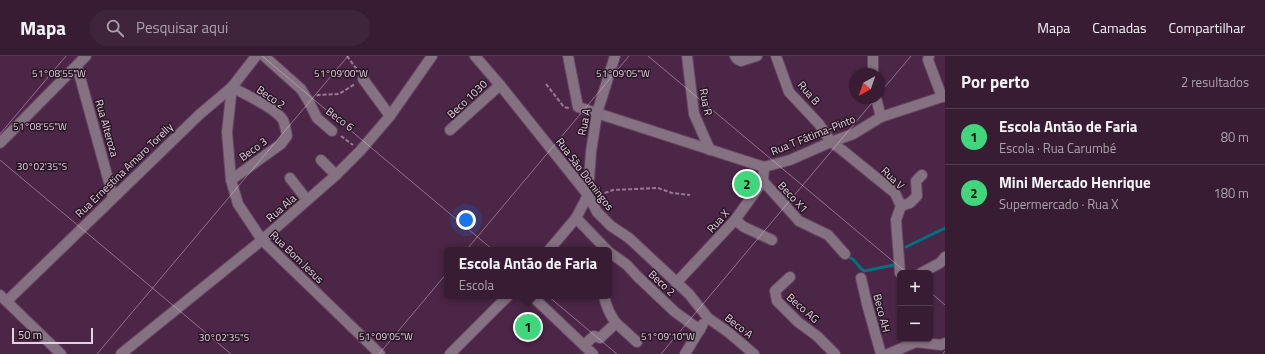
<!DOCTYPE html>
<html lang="pt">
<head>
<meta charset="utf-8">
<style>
  :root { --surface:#381c34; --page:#3f253c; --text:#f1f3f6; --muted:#aba1ac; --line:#523a4f; --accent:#40d77c }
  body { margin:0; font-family:"Titillium Web",sans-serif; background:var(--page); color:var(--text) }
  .controls { position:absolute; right:12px; bottom:12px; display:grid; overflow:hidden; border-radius:6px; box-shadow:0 1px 3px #0004 }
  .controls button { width:36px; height:36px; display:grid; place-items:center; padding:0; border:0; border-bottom:1px solid var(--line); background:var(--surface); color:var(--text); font:20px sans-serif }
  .compass { position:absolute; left:849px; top:12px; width:36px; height:36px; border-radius:50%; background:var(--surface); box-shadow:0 1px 3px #0004; rotate:220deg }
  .scale { position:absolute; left:12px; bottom:10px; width:81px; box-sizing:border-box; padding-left:4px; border:2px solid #e7cfe2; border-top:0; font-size:11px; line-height:14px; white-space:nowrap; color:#e7cfe2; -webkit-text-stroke:3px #271624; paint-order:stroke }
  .you { position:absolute; left:466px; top:164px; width:14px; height:14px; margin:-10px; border:3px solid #fff; border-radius:50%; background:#1a73e8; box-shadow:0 0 0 6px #1a73e833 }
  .badge { display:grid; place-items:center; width:26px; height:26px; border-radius:50%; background:var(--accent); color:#111; font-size:13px; font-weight:700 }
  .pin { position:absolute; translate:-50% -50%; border:2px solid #fff; box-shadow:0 1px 4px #0006 }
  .popup { position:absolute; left:444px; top:191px; width:168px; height:52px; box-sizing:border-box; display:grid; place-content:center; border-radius:6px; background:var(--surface); filter:drop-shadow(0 1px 3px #0005); font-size:13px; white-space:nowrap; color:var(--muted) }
  .popup b { font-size:15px; color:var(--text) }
  .popup::after { content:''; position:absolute; left:50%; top:100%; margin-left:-8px; border:8px solid transparent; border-top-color:var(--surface) }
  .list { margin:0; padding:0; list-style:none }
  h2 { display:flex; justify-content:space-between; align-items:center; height:52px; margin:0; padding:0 16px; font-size:17px }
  h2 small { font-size:13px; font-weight:400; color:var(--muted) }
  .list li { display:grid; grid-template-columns:26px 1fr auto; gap:12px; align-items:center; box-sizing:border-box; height:56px; padding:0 16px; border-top:1px solid var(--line) }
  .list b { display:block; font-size:15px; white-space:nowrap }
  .list p { margin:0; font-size:13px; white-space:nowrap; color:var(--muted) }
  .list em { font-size:13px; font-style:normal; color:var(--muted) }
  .icon { flex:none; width:22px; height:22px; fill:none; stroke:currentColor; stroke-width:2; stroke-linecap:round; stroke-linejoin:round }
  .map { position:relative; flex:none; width:945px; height:298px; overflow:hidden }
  header { display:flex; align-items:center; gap:24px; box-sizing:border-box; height:56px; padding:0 20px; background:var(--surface); border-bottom:1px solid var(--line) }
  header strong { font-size:19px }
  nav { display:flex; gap:22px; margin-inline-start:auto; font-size:14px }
  .search { width:280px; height:36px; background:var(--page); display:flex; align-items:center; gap:10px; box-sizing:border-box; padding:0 14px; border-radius:22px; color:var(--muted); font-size:15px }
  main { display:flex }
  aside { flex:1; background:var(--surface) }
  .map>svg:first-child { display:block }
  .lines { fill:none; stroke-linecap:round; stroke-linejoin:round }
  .stream { stroke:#007182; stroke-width:3 }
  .minor-casing { stroke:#674462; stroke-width:12 }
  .path { stroke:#997a94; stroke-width:2; stroke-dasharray:4 2; stroke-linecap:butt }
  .minor { stroke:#847181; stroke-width:10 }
  .ticks { fill:none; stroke:#e7cfe2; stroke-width:1; stroke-opacity:0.45 }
  .labels { text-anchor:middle; stroke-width:3; stroke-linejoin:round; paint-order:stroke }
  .street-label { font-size:11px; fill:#e7cfe2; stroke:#271624 }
  .ticks-label { font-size:10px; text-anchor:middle; fill:#e7cfe2; stroke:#271624; stroke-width:3; stroke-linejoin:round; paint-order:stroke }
</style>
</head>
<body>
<header>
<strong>Mapa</strong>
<div class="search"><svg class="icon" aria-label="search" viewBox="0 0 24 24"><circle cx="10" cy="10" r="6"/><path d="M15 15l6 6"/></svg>Pesquisar aqui</div>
<nav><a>Mapa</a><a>Camadas</a><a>Compartilhar</a></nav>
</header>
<main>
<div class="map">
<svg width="945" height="298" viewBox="0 0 945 298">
  <rect width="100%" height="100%" fill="#4b2646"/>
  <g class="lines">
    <!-- stream -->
    <g class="stream">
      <path d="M906,191L945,172"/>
      <path d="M849,201C858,205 857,211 864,215L894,209"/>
    </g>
    <!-- minor casing -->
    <g class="minor-casing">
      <g id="minor">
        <path d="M264,0L301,33L309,46L317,62L332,75"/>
        <path d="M475,0L500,29L588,139L597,156L611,170L629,182L689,238L708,262L728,276L754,298"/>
        <path d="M568,0L578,51L764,111L790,104L831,86L853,78L881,61L945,40"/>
        <path d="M687,0L694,58L710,94"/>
        <path d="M735,0L737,3L741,5L757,0"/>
        <path d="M776,0L789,36L819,68L831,86L842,94L895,137L901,150L896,164L900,217"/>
        <path d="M929,0L928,4L942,41"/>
        <path d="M77,10L113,141"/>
        <path d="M873,18V0"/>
        <path d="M363,23L390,60"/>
        <path d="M232,31L227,76L231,124L238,148L262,184L380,298"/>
        <path d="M876,42L881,61"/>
        <path d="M450,74L500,29"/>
        <path d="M0,87L86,0"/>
        <path d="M321,104L336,119"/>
        <path d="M290,122L307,144"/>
        <path d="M231,124L281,88L287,80C286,74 285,69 283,64C275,51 245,39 232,31"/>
        <path d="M763,125L799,165L828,179L845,198"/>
        <path d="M901,150L910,147L917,140L916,125L922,119"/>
        <path d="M576,162L607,194"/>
        <path d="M735,164L744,171L772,184"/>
        <path d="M549,194L576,162L588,139L591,96L597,57L615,0"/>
        <path d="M609,196L627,209L637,220L675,256L700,274"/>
        <path d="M921,217L940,207L945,201"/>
        <path d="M790,221L775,235L777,245L798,266L817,280L835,298"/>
        <path d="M861,222L867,248L881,298"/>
        <path d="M676,227L735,164L763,125L764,111"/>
        <path d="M0,239L61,298"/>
        <path d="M532,240L593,298"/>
        <path d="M7,245L200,58L232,31L256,0"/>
        <path d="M616,267L637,286"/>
        <path d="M584,289L594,280L600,282L616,267C610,259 606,250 604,240"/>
        <path d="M121,298L262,184L336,119L360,95L390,60L432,0"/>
        <path d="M450,298L508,240"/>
        <path d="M685,298L703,268"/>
        <path d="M888,298L916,286L941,289L945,287"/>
      </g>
    </g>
    <!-- path -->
    <g class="path">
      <path d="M347,0L358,15"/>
      <path d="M546,28L564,51L569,52"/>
      <path d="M317,40L318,39L339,38L355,28"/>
      <path d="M341,80L353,89"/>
      <path d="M599,139L613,134L658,132L672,137L690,139"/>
      <path d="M728,263L730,261L740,269L749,279"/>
    </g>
    <!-- minor -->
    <use href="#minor" class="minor"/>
  </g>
  <!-- ticks -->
  <path class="ticks" d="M262,0L617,298M648,0L907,217M879,38L911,0M0,78L66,0M0,104L231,298M930,236L945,249M97,298L348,0M379,298L629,0M661,298L876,42M943,298L945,295"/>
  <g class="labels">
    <!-- street labels -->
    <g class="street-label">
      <text transform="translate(809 37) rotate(49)" y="4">Rua B</text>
      <text transform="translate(271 41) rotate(34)" y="4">Beco 2</text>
      <text transform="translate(467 43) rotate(-43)" y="4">Beco 1030</text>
      <text transform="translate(706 46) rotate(79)" y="4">Rua R</text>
      <text transform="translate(340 63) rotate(37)" y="4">Beco 6</text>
      <text transform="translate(584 66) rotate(-79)" y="4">Rua A</text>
      <text transform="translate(107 72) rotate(74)" y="4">Rua Alteroza</text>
      <text transform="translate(813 79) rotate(-22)" y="4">Rua T Fátima-Pinto</text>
      <text transform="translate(253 93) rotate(-36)" y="4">Beco 3</text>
      <text transform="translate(124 114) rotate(-44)" y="4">Rua Ernestina Amaro Torelly</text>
      <text transform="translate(585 118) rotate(53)" y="4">Rua São Domingos</text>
      <text transform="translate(893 122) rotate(44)" y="4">Rua V</text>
      <text transform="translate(793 141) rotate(47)" y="4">Beco X1</text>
      <text transform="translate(281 152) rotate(-41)" y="4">Rua Ala</text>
      <text transform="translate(718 165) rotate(-48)" y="4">Rua X</text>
      <text transform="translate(297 201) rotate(44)" y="4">Rua Bom Jesus</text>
      <text transform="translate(662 227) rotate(43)" y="4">Beco 2</text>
      <text transform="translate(803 252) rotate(41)" y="4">Beco AG</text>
      <text transform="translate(882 257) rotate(76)" y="4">Beco AH</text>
      <text transform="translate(739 270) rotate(38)" y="4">Beco A</text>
    </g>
  </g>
  <g class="ticks-label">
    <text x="59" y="21">51°08'55"W</text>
    <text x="341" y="21">51°09'00"W</text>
    <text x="623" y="21">51°09'05"W</text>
    <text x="40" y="74">51°08'55"W</text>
    <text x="42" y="114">30°02'35"S</text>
    <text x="386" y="284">51°09'05"W</text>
    <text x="668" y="284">51°09'10"W</text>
    <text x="224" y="285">30°02'35"S</text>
  </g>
</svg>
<div class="controls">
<button>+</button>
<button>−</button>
</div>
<svg class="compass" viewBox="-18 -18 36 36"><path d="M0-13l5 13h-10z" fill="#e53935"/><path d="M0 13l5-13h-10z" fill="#aba1ac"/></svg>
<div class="scale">50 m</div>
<div class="you"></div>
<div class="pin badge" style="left:528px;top:271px">1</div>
<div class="popup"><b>Escola Antão de Faria</b>Escola</div>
<div class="pin badge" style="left:747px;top:128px">2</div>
</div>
<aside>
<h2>Por perto<small>2 resultados</small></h2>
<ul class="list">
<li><span class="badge">1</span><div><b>Escola Antão de Faria</b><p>Escola · Rua Carumbé</p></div><em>80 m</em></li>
<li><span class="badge">2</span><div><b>Mini Mercado Henrique</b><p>Supermercado · Rua X</p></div><em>180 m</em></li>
</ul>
</aside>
</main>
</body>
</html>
